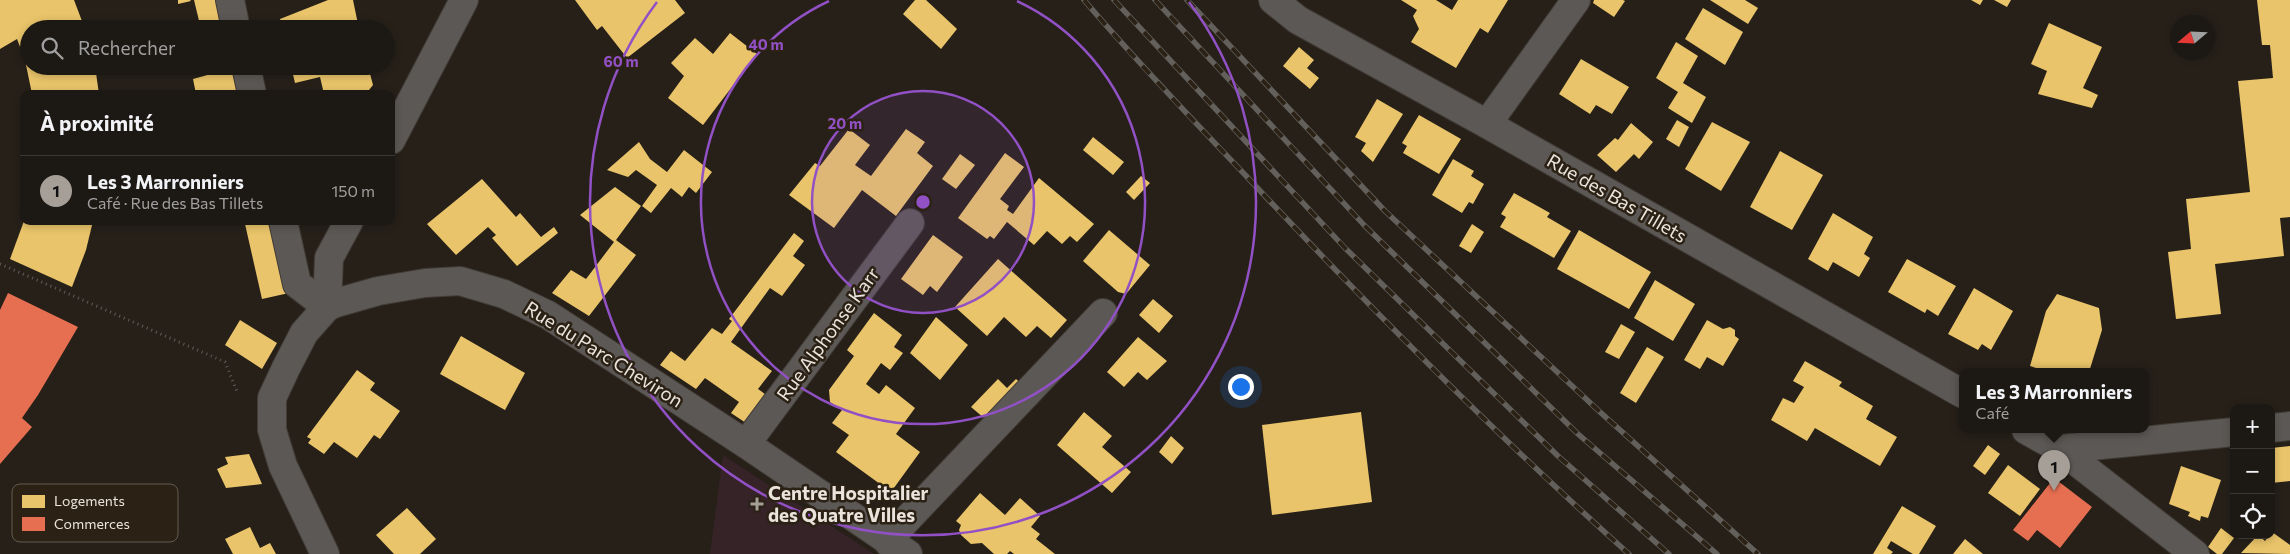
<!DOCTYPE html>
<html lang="fr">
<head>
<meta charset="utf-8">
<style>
  :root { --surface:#1c1813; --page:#25211c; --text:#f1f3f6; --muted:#a0a0a0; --line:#3a3733; --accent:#a69f98 }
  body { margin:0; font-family:Commissioner,sans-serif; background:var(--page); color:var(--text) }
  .controls { position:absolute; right:15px; bottom:15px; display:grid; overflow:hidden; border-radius:10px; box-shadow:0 2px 8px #0003 }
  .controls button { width:45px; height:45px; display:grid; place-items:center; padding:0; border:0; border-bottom:1px solid var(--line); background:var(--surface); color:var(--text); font:25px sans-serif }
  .compass { position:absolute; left:2170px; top:15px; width:45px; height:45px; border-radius:50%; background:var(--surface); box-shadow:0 2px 8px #0003; rotate:251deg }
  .you { position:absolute; left:1240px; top:386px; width:18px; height:18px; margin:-12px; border:4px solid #fff; border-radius:50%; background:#1a73e8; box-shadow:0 0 0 8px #1a73e833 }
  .badge { display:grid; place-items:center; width:32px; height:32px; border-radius:50%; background:var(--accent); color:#111; font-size:16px; font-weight:700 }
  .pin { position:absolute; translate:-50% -41px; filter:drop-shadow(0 1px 2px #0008) }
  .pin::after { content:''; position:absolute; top:26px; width:18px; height:15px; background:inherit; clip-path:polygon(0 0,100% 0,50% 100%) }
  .popup { position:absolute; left:1959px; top:368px; width:190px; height:65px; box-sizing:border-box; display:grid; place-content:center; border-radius:10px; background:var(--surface); filter:drop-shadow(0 1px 4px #0005); font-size:16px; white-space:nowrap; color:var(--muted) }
  .popup b { font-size:19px; color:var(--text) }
  .popup::after { content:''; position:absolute; left:50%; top:100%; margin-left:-10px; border:10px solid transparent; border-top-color:var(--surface) }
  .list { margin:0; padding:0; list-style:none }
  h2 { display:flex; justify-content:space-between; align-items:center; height:65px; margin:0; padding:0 20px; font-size:21px }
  h2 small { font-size:16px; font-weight:400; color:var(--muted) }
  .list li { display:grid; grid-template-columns:32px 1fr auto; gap:15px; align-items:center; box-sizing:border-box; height:70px; padding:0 20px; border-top:1px solid var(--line) }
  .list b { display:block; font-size:19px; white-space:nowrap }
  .list p { margin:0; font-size:16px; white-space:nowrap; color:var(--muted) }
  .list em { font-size:16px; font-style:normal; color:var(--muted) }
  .icon { flex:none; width:28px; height:28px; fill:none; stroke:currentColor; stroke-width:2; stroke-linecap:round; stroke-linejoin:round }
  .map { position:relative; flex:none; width:2290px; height:554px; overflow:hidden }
  .search { position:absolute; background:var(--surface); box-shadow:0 2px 8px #0003; left:20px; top:20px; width:375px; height:55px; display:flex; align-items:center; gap:12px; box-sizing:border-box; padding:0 18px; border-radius:28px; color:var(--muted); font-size:19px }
  .panel { position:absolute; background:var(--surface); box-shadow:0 2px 8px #0003; left:20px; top:90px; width:375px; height:135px; border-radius:10px }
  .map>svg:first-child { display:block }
  .medical { fill:#352327 }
  .homes { fill:#e9c46a }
  .shops { fill:#e76f51 }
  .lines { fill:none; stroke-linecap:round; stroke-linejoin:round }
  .street-casing { stroke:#413b35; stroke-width:30 }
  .path { stroke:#5f5c58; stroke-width:3; stroke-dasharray:1 4; stroke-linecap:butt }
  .street { stroke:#5c5855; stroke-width:28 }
  .rail-casing { stroke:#63605c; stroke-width:5.5 }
  .rail { stroke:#2b2114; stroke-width:4; stroke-dasharray:11; stroke-linecap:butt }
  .ring { fill:none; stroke:#9151c5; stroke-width:2.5 }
  .poi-dot { fill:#a69f98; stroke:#2b2114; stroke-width:2 }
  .labels { text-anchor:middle; stroke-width:5; stroke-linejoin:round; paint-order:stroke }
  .street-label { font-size:19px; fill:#ebe4dc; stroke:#2b2114 }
  .poi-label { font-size:19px; font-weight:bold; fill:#ebe4dc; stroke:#2b2114; text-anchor:start }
  .key { fill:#2b2114; stroke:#655c50; stroke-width:1 }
  .key-label { font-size:14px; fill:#ebe4dc }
  .centre { fill:#9151c5; stroke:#2b2114; stroke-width:2.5 }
  .ring-label { font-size:15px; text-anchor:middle; font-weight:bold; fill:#9151c5; stroke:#2b2114; stroke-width:5; stroke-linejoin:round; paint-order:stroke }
</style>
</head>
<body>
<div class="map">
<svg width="2290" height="554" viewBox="0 0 2290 554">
  <rect width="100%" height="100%" fill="#262019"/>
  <!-- medical -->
  <path class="medical" d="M723,455L874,554H710Z"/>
  <!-- homes -->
  <g class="homes">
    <path d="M0,0H74L85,29H29V66H95L99,94H32L25,60L17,39L0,49Z"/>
    <path d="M178,0H190L191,1L178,4Z"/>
    <path d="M194,0H221L228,29H201Z"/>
    <path d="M328,0H353L359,29H282L280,19Z"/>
    <path d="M575,0H675L685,13L627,58L602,26L597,30Z"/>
    <path d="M915,0H926L957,29L941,49L903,14Z"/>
    <path d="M1401,0H1436L1452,10L1458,0H1508L1488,33L1480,28L1456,68L1411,42L1419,29L1413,16L1417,10Z"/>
    <path d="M1594,0H1623L1625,1L1614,17L1593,3Z"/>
    <path d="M1710,0H1745L1758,8L1748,24Z"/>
    <path d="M1971,0H1983L1980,5Z"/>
    <path d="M1994,0H2011L2007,7Z"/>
    <path d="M2257,0H2290V217L2280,218L2284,256L2215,264L2221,314L2176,319L2168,252L2191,249L2186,199L2250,192L2238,81L2273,78L2270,45H2262Z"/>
    <path d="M1703,8L1743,32L1725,65L1685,39Z"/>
    <path d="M2049,23L2102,47L2083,88L2098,95L2092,108L2038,94L2047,71L2031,64Z"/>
    <path d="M730,33L757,54L703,125L668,98L684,76L671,63L695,38L713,54Z"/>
    <path d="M1676,42L1698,56L1683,83L1706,97L1692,123L1668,108L1678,92L1656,78Z"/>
    <path d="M1299,47L1314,60L1307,68L1319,78L1310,89L1283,66Z"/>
    <path d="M1581,59L1629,87L1612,114L1596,105L1590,114L1559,94Z"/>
    <path d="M209,66H236L243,94H196L193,79L211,74Z"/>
    <path d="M291,66H368L373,85L369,90L351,94H324L320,77L295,83Z"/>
    <path d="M1377,99L1403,114L1373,162L1361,151L1366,143L1355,137Z"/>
    <path d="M1419,115L1461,139L1439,174L1403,153L1407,146L1402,143Z"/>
    <path d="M1677,120L1689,127L1679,147L1666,139Z"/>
    <path d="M1712,122L1750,142L1721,191L1685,169Z"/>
    <path d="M1631,123L1653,142L1639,159L1634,154L1616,172L1597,155L1615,138L1618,140Z"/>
    <path d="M849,129L870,145L855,165L871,176L906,129L925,142L917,153L933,166L896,216L862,190L834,228L789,195L815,163L820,166Z"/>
    <path d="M1093,137L1124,162L1113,175L1083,150Z"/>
    <path d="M639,142L650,159L667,172L684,150L712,172L696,193L689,187L682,197L671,188L651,213L642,206L657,185L636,170L628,177L607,170Z"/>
    <path d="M1780,151L1823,175L1792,230L1750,207Z"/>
    <path d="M1005,153L1024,167L1000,199L1009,206L1007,210L1013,214L1039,178L1094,224L1077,242L1070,236L1062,244L1047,231L1034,245L1007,222L994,239L990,236L987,239L958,218Z"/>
    <path d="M960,154L975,165L956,189L942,179Z"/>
    <path d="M1453,159L1474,171L1471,176L1484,184L1473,204L1469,202L1462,213L1432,195Z"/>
    <path d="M1141,176L1150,183L1134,200L1126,192Z"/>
    <path d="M482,179L516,217L520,213L541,237L554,227L558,233L517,266L492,238L496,235L488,227L456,255L427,224Z"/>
    <path d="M615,187L641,206L616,240L636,255L589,316L552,293L571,270L586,279L614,242L580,215Z"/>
    <path d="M1514,193L1550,213L1547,217L1571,231L1554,258L1500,227L1506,217L1501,214Z"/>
    <path d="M1833,213L1873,237L1864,254L1870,258L1859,277L1833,262L1828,271L1808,259Z"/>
    <path d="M24,221H93L86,250L72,287L10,259Z"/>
    <path d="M257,221H272L289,293L262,299L245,224Z"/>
    <path d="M1472,224L1484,232L1471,253L1459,246Z"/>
    <path d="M1109,230L1150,265L1126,294L1118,292L1083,261Z"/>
    <path d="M1579,230L1651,272L1629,309L1557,269Z"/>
    <path d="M794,233L804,241L793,256L805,265L782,296L770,288L731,342L772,371L758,389L769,397L749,425L731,413L739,402L705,378L696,389L660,365L671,351L685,361L712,328L722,334L732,321L729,319Z"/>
    <path d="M933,235L963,257L937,292L930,286L923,295L901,279Z"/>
    <path d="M998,259L1067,320L1051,338L1037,326L1026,337L1004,317L987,336L955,307Z"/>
    <path d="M1907,259L1956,286L1938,316L1927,309L1925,313L1888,292Z"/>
    <path d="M1655,280L1695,304L1673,341L1634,318Z"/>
    <path d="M1974,288L2013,311L1991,350L1982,344L1978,350L1948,334Z"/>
    <path d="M2057,294L2099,308L2102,330L2089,372H2049L2030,366L2046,311Z"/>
    <path d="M1153,299L1173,316L1159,333L1139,315Z"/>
    <path d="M874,313L902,335L894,347L903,353L890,370L881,363L866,384L879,394L886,385L915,408L896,434L920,452L891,492L836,452L849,435L832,423L842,410L830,402L829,390L854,356L847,350Z"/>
    <path d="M936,317L968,345L940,380L910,353Z"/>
    <path d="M240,320L277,343L262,369L225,345Z"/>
    <path d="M1707,320L1723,329L1730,327L1735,330V336L1739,339L1723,366L1707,357L1700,369L1684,360Z"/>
    <path d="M1621,324L1635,332L1619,359L1605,352Z"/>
    <path d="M461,336L525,373L505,410L440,374Z"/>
    <path d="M1138,337L1167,361L1147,380L1138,372L1124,387L1107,372Z"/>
    <path d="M1647,347L1664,357L1636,403L1620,393Z"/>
    <path d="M1805,361L1842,382L1839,386L1873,406L1866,419L1897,437L1880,466L1815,428L1807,441L1771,420L1783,398L1794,403L1804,387L1793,381Z"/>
    <path d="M357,370L375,383L370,390L400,411L380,439L374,435L357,458L334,442L324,454L308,443L311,439L307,437Z"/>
    <path d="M998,379L1007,388L1016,379L1025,387L990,423L971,407Z"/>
    <path d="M1084,412L1112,436L1102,447L1131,472L1112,493L1057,445Z"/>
    <path d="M1361,412L1372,502L1272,515L1262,425Z"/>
    <path d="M1171,436L1184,448L1172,464L1159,452Z"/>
    <path d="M1988,445L2000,454L1985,475L1973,466Z"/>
    <path d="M2290,446V481L2271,483V448Z"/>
    <path d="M249,454L262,484L226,488L217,469L228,464L225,457Z"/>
    <path d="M2008,465L2040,489L2020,516L1988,493Z"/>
    <path d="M2181,466L2221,480L2208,518L2201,516L2200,521L2188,516L2190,512L2169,504Z"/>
    <path d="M980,493L1005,515L1020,498L1040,516L1031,527L1040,534L1036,539L1055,554H1014L1010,551L1007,554H994L982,543L971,544L961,535L959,530L961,525L956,521Z"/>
    <path d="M1902,506L1936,526L1919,554H1913L1891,541L1887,548L1893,552L1891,554H1873Z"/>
    <path d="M407,508L436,539L420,554H394L376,535Z"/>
    <path d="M250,527L260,548L270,543L276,554H233L225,539Z"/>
    <path d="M2221,528L2234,538L2222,554H2217L2208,547Z"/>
    <path d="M2272,532L2290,545V554L2241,553L2258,535L2265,541Z"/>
    <path d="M1965,539L1983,554H1953Z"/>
  </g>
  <!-- shops -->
  <g class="shops">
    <path d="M8,293L78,327L38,395L22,418L32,427L0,464V310Z"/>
    <path d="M2054,478L2092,507L2060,548L2037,530L2028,541L2013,530Z"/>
  </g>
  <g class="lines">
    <!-- street casing -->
    <g class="street-casing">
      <g id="street">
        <path d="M230,0L236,29"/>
        <path d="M1273,0L1298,20L1487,124L1963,394"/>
        <path d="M246,66L252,94"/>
        <path d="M1487,124L1576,0"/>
        <path d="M391,140L464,0"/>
        <path d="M283,221L297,284L327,307"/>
        <path d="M327,307L329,258L349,221"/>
        <path d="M2271,428L2290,426"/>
        <path d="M2026,430L2060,449L2195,554"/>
        <path d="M746,444L910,223"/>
        <path d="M2060,449L2234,432"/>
        <path d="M889,543L898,529L1103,313"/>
        <path d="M325,554L283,466L272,430V398L286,368L304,333L327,307L336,303L378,291L425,283L460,281L504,294L548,315L746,444L908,554"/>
      </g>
    </g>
    <!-- path -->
    <path class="path" d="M0,264L225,362L238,394"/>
    <!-- street -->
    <use href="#street" class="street"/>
    <!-- rail casing -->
    <g class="rail-casing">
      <g id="rail">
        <path d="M1084,0C1136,61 1192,119 1248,178C1370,308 1496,435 1629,554"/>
        <path d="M1114,0L1345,248L1558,456L1669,554"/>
        <path d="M1155,0L1364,225L1578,434L1717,554"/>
        <path d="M1187,0L1385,211L1600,412L1758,554"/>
      </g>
    </g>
    <!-- rail -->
    <use href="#rail" class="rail"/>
  </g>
  <!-- distance rings -->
  <circle cx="923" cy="202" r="111" fill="#9151c5" fill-opacity=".12"/>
  <g class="ring">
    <circle cx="923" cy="202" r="111"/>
    <path d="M1017 1A222 222 0 1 1 829 1"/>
    <path d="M1189 2A333 333 0 1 1 657 2"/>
  </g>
  <!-- markers -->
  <path class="poi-dot" d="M754.5 496.5h5v5h5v5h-5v5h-5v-5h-5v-5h5z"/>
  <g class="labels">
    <!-- street labels -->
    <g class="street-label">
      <text transform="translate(1617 198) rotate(30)" y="7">Rue des Bas Tillets</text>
      <text transform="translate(828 334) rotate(-54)" y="7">Rue Alphonse Karr</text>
      <text transform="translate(604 354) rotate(32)" y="7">Rue du Parc Cheviron</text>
    </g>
    <!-- poi labels -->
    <g class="poi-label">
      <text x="768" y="500">Centre Hospitalier<tspan x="768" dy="22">des Quatre Villes</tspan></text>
    </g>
  </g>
  <!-- legend -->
  <rect x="12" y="484" width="166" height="58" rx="8" class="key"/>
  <rect x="22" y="495" width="23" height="13" fill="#e9c46a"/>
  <rect x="22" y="517" width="23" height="14" fill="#e76f51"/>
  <g class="key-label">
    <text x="54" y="506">Logements</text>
    <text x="54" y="529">Commerces</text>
  </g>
  <circle cx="923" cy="202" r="8" class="centre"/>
  <g class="ring-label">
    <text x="766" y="50">40 m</text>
    <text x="621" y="67">60 m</text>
    <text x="845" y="129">20 m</text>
  </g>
</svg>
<div class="controls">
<button>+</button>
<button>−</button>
<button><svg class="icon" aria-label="locate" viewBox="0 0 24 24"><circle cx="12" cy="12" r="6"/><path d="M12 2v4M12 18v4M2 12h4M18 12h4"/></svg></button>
</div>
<svg class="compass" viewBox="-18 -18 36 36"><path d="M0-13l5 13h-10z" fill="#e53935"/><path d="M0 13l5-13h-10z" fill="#a0a0a0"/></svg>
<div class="you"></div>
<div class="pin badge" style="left:2054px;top:491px">1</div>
<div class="popup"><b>Les 3 Marronniers</b>Café</div>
<div class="search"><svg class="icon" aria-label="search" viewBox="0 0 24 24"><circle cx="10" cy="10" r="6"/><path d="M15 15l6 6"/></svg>Rechercher</div>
<section class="panel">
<h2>À proximité<small></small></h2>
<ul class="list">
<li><span class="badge">1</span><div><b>Les 3 Marronniers</b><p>Café · Rue des Bas Tillets</p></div><em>150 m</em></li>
</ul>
</section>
</div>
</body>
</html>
